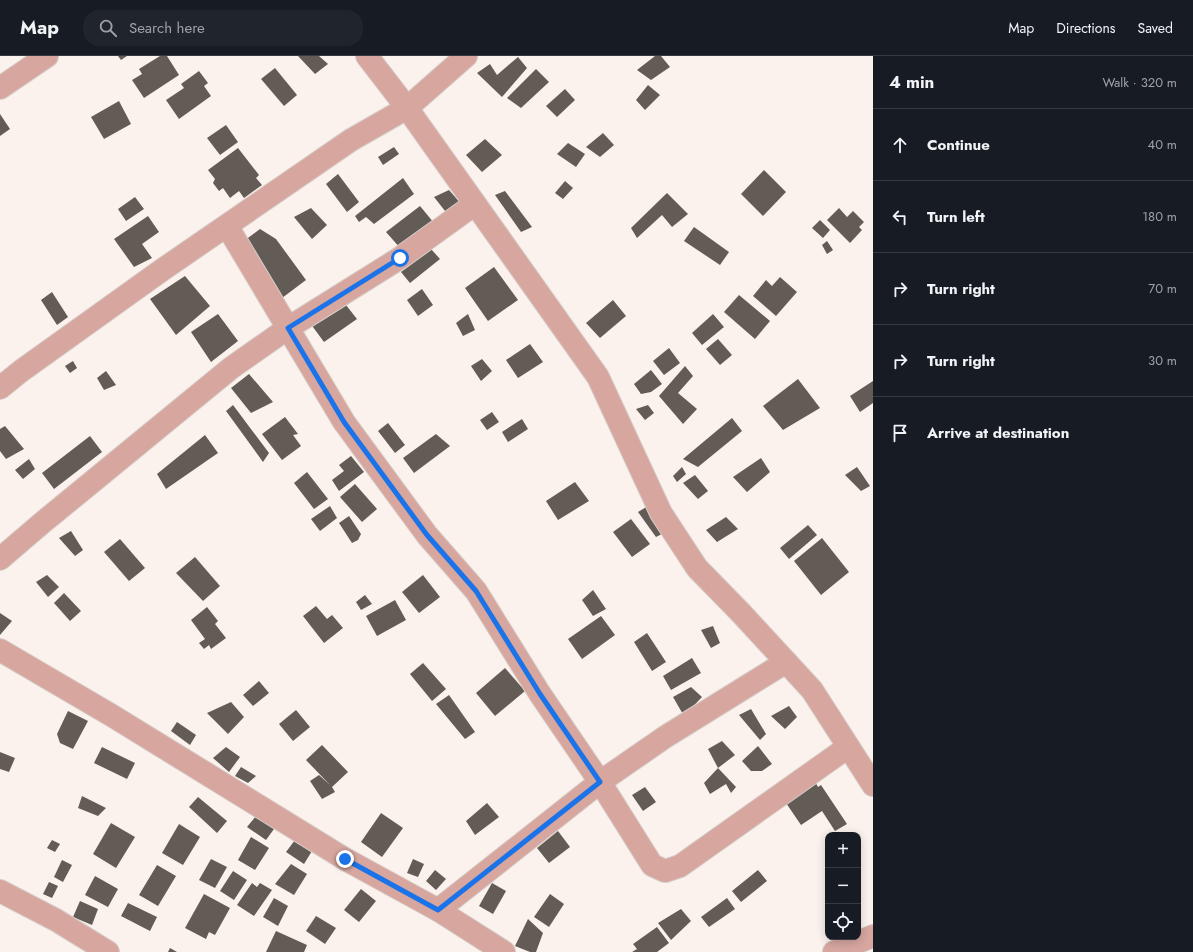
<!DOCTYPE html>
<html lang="en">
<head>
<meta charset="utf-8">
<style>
  :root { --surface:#171b24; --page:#20242c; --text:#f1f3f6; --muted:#9ea1a6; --line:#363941 }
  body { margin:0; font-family:Jost,sans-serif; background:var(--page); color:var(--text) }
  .controls { position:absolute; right:12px; bottom:12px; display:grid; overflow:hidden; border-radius:8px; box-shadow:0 2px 10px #0003 }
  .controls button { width:36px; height:36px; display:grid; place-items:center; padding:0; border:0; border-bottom:1px solid var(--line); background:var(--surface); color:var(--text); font:20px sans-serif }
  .stop { position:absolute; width:12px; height:12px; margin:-9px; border:3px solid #1a73e8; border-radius:50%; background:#fff }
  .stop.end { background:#1a73e8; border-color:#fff; box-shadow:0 1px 4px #0008 }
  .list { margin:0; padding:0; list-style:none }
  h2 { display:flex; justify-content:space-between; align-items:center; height:52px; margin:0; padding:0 16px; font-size:17px }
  h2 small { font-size:13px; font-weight:400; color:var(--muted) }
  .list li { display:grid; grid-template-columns:26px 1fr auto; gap:12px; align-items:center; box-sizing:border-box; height:72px; padding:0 16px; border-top:1px solid var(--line) }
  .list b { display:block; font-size:15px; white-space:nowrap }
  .list em { font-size:13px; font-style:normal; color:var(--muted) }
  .icon { flex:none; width:22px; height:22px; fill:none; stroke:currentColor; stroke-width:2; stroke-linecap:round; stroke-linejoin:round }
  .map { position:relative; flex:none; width:873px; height:896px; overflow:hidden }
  header { display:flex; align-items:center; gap:24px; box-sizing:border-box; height:56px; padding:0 20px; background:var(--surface); border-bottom:1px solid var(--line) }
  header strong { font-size:19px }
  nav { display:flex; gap:22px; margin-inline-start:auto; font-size:14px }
  .search { width:280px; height:36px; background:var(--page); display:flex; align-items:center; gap:10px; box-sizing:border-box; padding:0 14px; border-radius:16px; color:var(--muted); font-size:15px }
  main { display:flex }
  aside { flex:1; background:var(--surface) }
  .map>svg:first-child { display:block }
  .building { fill:#625b56 }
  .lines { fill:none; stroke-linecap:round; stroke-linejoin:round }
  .minor-casing { stroke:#d6cdc9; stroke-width:24 }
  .minor { stroke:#d6a69f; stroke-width:22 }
  .route { stroke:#1a73e8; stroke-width:5 }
</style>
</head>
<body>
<header>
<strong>Map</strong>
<div class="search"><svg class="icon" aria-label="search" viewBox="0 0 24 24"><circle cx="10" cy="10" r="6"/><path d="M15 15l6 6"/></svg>Search here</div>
<nav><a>Map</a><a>Directions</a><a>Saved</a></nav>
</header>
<main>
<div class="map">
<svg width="873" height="896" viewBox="0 0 873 896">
  <rect width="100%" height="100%" fill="#fcf2ed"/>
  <!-- building -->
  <g class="building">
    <path d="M118,0H127L121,4Z"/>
    <path d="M160,0H167L179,19L144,42L132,24L142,18L139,13Z"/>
    <path d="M298,0H319L328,8L315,18Z"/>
    <path d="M655,0H661L670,11L651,24L637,14Z"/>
    <path d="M518,1L527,12L502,41L477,17L490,8L497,19Z"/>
    <path d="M275,12L297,39L284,50L261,23Z"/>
    <path d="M536,13L549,26L521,52L507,42Z"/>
    <path d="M199,15L208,27L204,30L211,40L179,63L166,44L184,32L181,28Z"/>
    <path d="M648,29L660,39L645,54L636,44Z"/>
    <path d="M565,33L575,44L557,61L546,50Z"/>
    <path d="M119,45L131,68L104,83L91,61Z"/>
    <path d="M0,58L10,73L0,80Z"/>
    <path d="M226,69L238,86L220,99L207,82Z"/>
    <path d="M603,77L614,89L600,101L586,91Z"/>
    <path d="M485,83L502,99L482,116L466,99Z"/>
    <path d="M568,87L585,98L576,111L557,98Z"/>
    <path d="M394,91L399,98L383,109L378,101Z"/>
    <path d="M238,92L259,119L256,122L262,129L244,142L239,135L230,142L223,132L219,135L213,127L215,123L208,114Z"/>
    <path d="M764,114L786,136L763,160L741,138Z"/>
    <path d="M338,118L359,146L347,156L326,128Z"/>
    <path d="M403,122L414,138L374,168L366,161L359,166L355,160Z"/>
    <path d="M565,125L573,132L563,143L555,137Z"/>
    <path d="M449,134L463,150L449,160L434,141Z"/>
    <path d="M505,135L532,171L521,176L495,139Z"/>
    <path d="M667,137L688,158L672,171L662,159L637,182L631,172Z"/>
    <path d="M135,141L144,153L126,165L118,153Z"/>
    <path d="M420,150L434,167L401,193L386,176Z"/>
    <path d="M311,152L327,169L312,183L294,161Z"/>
    <path d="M839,152L847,161L853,155L864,166L859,171L862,174L850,187L827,164Z"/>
    <path d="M148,160L159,176L142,188L152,202L134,211L114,183Z"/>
    <path d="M820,164L830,174L823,182L812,172Z"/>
    <path d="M694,171L729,196L720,209L684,185Z"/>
    <path d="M260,173L276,183L306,224L282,242L241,187Z"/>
    <path d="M827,185L833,194L827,198L822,189Z"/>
    <path d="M431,193L440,203L410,227L401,216Z"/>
    <path d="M494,211L518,244L488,265L465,232Z"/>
    <path d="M185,220L210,250L176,279L150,243Z"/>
    <path d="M780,221L797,236L776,260L753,240L766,224L772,230Z"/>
    <path d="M422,233L433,249L418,260L407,244Z"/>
    <path d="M52,236L68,261L57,269L41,244Z"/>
    <path d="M739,239L770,265L755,283L724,256Z"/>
    <path d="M342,244L357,263L324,286L310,267Z"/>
    <path d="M613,244L626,260L600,282L586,267Z"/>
    <path d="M218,258L238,285L211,306L191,276Z"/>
    <path d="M468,258L475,274L463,280L456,267Z"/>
    <path d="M713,258L724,271L702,289L692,277Z"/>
    <path d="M718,283L732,299L720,309L706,293Z"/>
    <path d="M530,288L543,306L518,322L506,304Z"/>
    <path d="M669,292L680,307L664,319L653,305Z"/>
    <path d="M482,303L492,315L481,325L471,310Z"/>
    <path d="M73,305L77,312L70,317L65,310Z"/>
    <path d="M685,310L693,320L678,337L697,353L683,368L659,340Z"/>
    <path d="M651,314L662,328L651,336L641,338L634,328Z"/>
    <path d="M106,315L116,329L104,334L97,322Z"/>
    <path d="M249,318L273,346L251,357L231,332Z"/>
    <path d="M798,323L820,352L783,374L763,350Z"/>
    <path d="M873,325V347L860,356L850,340Z"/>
    <path d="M233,349L269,397L263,406L226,355Z"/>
    <path d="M648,349L654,357L645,364L636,353Z"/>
    <path d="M492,356L499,366L487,374L480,364Z"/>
    <path d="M285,361L298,378L293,379L301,390L282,404L262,378Z"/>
    <path d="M732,362L742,375L698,411L683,403Z"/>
    <path d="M522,363L528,373L508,386L502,376Z"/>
    <path d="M388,367L405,389L395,397L378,375Z"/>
    <path d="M5,370L24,393L6,403L0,395V373Z"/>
    <path d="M436,378L450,390L414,417L403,402Z"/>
    <path d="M205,379L218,397L166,433L157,418Z"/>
    <path d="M90,380L102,396L54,433L42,417Z"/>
    <path d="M351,400L364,416L339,435L332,424L344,415L339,409Z"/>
    <path d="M761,402L770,416L747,436L733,421Z"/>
    <path d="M29,403L35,413L23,423L15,414Z"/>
    <path d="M682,411L686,418L677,426L673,420Z"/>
    <path d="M857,411L870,430L861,435L845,419Z"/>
    <path d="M307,416L328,443L314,453L294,427Z"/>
    <path d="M695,419L708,435L698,443L683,427Z"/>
    <path d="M575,426L589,445L558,464L546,445Z"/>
    <path d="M355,428L377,453L362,466L340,441Z"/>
    <path d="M330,450L337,462L320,475L311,463Z"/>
    <path d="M648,450L664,477L656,481L638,456Z"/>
    <path d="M349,460L361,478L358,484L352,487L339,467Z"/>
    <path d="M726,461L738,473L717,486L706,474Z"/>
    <path d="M631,463L650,488L632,501L613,476Z"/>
    <path d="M808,469L817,479L789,503L780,492Z"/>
    <path d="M71,475L83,494L75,500L59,482Z"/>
    <path d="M822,482L849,516L821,539L794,505Z"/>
    <path d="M120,483L145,512L129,525L104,496Z"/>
    <path d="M195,501L220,530L203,545L176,517Z"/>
    <path d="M47,519L59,531L48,541L36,526Z"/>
    <path d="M423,519L440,541L419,557L402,536Z"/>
    <path d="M593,534L606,553L593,560L582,544Z"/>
    <path d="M64,537L81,555L70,565L54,547Z"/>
    <path d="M365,539L372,548L361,554L356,546Z"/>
    <path d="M395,544L406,564L377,580L366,560Z"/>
    <path d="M316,550L327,563L332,559L343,572L324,587L303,560Z"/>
    <path d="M207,551L218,565L215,568L226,582L211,593L209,589L204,593L199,587L205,583L191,564Z"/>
    <path d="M0,557L12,565L0,579Z"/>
    <path d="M601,560L615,579L582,603L568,583Z"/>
    <path d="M713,570L720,587L711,592L701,574Z"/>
    <path d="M647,577L666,606L652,615L634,586Z"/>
    <path d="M692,602L701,617L671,634L663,620Z"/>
    <path d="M423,607L446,633L432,645L410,618Z"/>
    <path d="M505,612L525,635L495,660L476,637Z"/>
    <path d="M259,625L269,637L253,650L243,639Z"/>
    <path d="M691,631L702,641L684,660L673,641Z"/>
    <path d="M449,639L475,676L465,683L436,648Z"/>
    <path d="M231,646L244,661L228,678L207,657Z"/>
    <path d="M789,650L797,661L785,673L771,660Z"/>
    <path d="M751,653L766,678L760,684L739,659Z"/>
    <path d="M296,654L310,671L293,685L279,668Z"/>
    <path d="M68,655L88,665L73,693L60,687L57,678Z"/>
    <path d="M177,666L196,679L190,689L171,675Z"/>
    <path d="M722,685L735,699L718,712L708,693Z"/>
    <path d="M322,689L348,716L332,731L335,736L322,743L310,725L319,719L330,729L306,704Z"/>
    <path d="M758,690L772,708L762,715H751L742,705Z"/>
    <path d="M102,691L135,707L127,723L94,707Z"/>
    <path d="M226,691L240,701L229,716L213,702Z"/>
    <path d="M0,696L15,702L9,716L0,713Z"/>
    <path d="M241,711L256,720L248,727L235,720Z"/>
    <path d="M718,712L736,731L731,737L726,728L710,738L704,727Z"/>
    <path d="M814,724L818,731L821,729L847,768L835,775L822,755L801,769L784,744Z"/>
    <path d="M645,731L656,746L643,755L632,739Z"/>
    <path d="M82,740L106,752L98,760L78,752Z"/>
    <path d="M198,741L227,765L217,777L189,751Z"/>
    <path d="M487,747L499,761L475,779L466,765Z"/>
    <path d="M381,757L403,772L382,801L361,786Z"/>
    <path d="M256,760L274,773L266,784L247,771Z"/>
    <path d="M111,767L135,781L116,812L93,798Z"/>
    <path d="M179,768L200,781L183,809L162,797Z"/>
    <path d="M558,775L570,791L549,807L537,792Z"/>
    <path d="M251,781L269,792L255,814L238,804Z"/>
    <path d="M52,784L60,788L55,796L47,792Z"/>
    <path d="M295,784L312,795L304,808L286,796Z"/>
    <path d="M211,803L227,811L215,832L199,824Z"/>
    <path d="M413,803L424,808L418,821L407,817Z"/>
    <path d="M62,804L72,809L63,826L54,821Z"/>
    <path d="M291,808L307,818L294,839L275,828Z"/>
    <path d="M157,809L176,820L158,850L139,839Z"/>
    <path d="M435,814L446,823L436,834L426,825Z"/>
    <path d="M758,814L767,825L741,846L732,835Z"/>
    <path d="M233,815L247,824L234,844L220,835Z"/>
    <path d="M95,820L118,833L108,851L85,839Z"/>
    <path d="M49,826L58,830L52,842L43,838Z"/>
    <path d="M252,827L257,831L260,827L272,834L254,860L237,849Z"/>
    <path d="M492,827L506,835L493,858L479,850Z"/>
    <path d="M361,833L376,845L359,866L344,854Z"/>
    <path d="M204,838L230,852L215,879L209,876L206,883L185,872Z"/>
    <path d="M550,838L564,848L549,871L534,861Z"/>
    <path d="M274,842L288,850L278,870L263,861Z"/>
    <path d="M727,842L735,853L709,871L701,861Z"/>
    <path d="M80,845L98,853L92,869L73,861Z"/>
    <path d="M128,847L157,861L150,875L121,860Z"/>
    <path d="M681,853L691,865L671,884L658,867Z"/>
    <path d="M316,860L336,872L325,888L306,875Z"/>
    <path d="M528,863L543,877L536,896H530L515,890Z"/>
    <path d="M657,871L669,887L657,896H632L637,893L633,888Z"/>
    <path d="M276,875L307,889L304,896H266Z"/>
    <path d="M170,892L177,896H168Z"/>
  </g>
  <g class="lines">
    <!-- minor casing -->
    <g class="minor-casing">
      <g id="minor">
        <path d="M367,0L407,52L598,321L661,457L697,512L741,557L812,634L873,729"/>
        <path d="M0,32L47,0"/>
        <path d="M227,170L344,366L427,479L476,535L540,638L600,726L652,809L665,815L680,810L848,691"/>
        <path d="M0,332L21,315L162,214L351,84L407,52L466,0"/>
        <path d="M0,503L42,467L231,312L288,272L400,202L475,148"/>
        <path d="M0,594L111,659L345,803L438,854L504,896"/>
        <path d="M0,835L56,864L108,896"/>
        <path d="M438,854L600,726L665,681L786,606"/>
        <path d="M834,896L873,880"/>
      </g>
    </g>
    <!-- minor -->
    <use href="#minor" class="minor"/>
  </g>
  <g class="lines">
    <!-- route -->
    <path class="route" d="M345,803L438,854L600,726L540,638L476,535L427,479L344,366L288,272L400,202"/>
  </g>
</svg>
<div class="controls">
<button>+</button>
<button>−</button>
<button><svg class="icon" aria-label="locate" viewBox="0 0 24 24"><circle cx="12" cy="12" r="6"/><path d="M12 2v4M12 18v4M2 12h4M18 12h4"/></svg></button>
</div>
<div class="stop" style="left:400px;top:202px"></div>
<div class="stop end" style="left:345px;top:803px"></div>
</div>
<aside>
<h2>4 min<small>Walk · 320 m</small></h2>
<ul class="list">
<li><svg class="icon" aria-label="ahead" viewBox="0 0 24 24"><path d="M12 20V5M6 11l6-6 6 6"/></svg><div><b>Continue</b></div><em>40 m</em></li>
<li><svg class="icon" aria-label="left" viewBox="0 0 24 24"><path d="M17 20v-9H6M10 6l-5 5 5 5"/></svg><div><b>Turn left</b></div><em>180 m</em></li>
<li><svg class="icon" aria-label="right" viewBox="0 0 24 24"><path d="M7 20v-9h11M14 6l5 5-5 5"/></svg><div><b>Turn right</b></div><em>70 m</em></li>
<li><svg class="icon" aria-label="right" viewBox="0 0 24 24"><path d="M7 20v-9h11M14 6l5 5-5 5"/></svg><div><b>Turn right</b></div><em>30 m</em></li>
<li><svg class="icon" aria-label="arrive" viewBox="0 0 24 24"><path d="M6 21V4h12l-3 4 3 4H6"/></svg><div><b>Arrive at destination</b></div></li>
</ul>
</aside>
</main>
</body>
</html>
